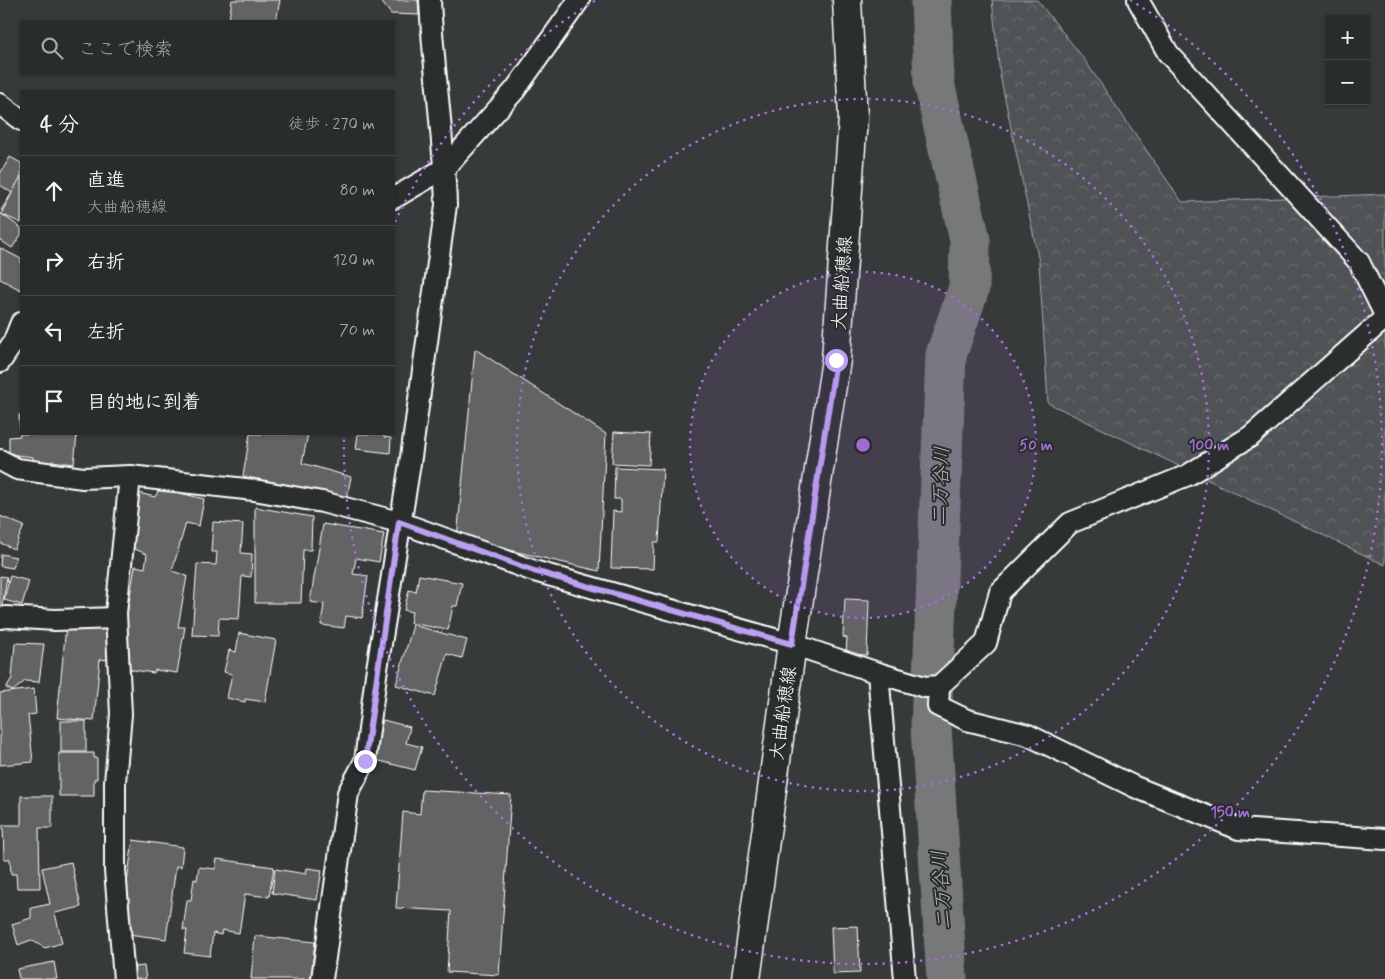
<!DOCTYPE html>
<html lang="ja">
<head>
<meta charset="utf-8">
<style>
  :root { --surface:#292c2c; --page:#353838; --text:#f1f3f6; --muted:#a5a7a9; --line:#454848 }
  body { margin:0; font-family:Mynerve,"Klee One",sans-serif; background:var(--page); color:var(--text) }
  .controls { position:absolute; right:15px; top:15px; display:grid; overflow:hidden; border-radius:0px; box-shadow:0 1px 4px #0004 }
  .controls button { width:45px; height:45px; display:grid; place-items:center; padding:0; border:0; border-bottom:1px solid var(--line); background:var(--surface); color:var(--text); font:25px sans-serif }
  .stop { position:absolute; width:15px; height:15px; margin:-11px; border:4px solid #bca0f2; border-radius:50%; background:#fff }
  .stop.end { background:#bca0f2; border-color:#fff; box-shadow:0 1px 5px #0008 }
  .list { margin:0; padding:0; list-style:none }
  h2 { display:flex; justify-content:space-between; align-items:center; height:65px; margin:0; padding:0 20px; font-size:21px }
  h2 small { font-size:16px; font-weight:400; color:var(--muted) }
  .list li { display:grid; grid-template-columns:32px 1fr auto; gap:15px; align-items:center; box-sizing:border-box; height:70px; padding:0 20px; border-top:1px solid var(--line) }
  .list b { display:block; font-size:19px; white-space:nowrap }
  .list p { margin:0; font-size:16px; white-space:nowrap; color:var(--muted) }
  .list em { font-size:16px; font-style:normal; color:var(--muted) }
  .icon { flex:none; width:28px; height:28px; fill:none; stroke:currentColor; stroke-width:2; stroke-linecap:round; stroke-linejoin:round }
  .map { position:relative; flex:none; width:1385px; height:979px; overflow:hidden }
  .search { position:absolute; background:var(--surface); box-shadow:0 1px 4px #0004; left:20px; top:20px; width:375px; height:55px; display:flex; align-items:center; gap:12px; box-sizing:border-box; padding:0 18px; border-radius:0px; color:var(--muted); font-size:19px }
  .panel { position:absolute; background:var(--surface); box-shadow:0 1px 4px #0004; left:20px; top:90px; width:375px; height:345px; border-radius:0px }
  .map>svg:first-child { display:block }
  .forest { fill:url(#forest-crowns); stroke:#a8a9aa }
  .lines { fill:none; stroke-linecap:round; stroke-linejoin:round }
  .river { stroke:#767879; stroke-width:41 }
  .building { fill:#636465; stroke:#fff }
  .minor-casing { stroke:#fff; stroke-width:24 }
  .secondary-casing { stroke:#fff; stroke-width:31 }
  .minor { stroke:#2a2d2e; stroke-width:20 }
  .secondary { stroke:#2a2d2e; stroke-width:28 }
  .route { stroke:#bca0f2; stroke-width:6 }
  .ring { fill:none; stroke:#a36bd2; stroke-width:2.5; stroke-dasharray:2.5 5 }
  .labels { text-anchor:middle; stroke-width:4; stroke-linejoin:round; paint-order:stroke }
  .street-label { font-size:19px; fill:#fff; stroke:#2a2d2e }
  .water-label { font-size:20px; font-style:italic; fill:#b4b5b5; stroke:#2a2d2e }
  .centre { fill:#a36bd2; stroke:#2a2d2e; stroke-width:2.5 }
  .ring-label { font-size:15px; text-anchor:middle; font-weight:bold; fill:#a36bd2; stroke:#2a2d2e; stroke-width:4; stroke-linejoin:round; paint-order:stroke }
</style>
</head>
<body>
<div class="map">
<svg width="1385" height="979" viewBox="0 0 1385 979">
  <defs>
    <pattern id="forest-crowns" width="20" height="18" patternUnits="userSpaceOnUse" patternTransform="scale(1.25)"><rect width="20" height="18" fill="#505354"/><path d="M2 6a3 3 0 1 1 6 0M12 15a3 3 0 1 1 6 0" fill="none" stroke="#6a6d6e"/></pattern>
  </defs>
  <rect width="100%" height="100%" fill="#373a3b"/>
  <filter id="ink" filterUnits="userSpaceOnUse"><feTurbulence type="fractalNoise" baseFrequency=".02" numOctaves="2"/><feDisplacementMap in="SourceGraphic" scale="10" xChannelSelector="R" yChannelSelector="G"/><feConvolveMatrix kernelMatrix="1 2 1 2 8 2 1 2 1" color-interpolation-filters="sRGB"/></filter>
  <g filter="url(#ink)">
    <!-- forest -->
    <path class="forest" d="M992,0H1037L1081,55L1182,202L1385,194V565L1048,403L1039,262L1000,75Z"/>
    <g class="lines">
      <!-- river -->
      <path class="river" d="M931,0L934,83L970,240L969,288L946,355L931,727L947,979"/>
    </g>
    <!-- building -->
    <g class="building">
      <path d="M232,0H280L276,21H247L229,19Z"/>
      <path d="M380,0H418L419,15L391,14Z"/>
      <path d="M10,157L21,163V222L1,210L12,193L0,185V174Z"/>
      <path d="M21,176V223L1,214Z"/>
      <path d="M0,213L21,228V235L12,248L0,240Z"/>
      <path d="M0,248L21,259V290L0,279Z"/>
      <path d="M475,349L606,434L599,571L457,538Z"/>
      <path d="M19,415H21V434H77L74,464L52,461L51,464L33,462V457L9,454V437L20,436Z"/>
      <path d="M614,432L651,434L649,465L612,463Z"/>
      <path d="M250,434H308L302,463L351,477L345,506L243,476Z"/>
      <path d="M358,434H384V437L391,438L390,453L356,449Z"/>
      <path d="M615,467L663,469L659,542H654L653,569L611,568L613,511L621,512V499H614Z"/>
      <path d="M160,488L204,499L199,526L186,523L172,571L187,576L178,627H185L177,673L155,670L154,673L126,669L123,660L127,614L135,566L145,568L147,554L130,547L134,492L155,497Z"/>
      <path d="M255,507L312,517L311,550H303L301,603H255Z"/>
      <path d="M0,516L24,526L14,549L0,543Z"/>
      <path d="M213,522L243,524L241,553L252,554L251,577L242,576L239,619L219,618L218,636L192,635L197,564L216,565L217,552H211Z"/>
      <path d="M323,524L384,534L379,562L356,558L353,574L368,576L362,618L346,616L344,628L321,625L324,604L310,602Z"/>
      <path d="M1,554L16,557L13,568L0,566Z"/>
      <path d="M419,575L462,583L457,606H453L448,630L410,623L412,612L404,610L409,590L416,592Z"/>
      <path d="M0,576L7,577L1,612H0Z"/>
      <path d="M10,576L29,581L22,605L4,600Z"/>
      <path d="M845,599L869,600L867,655L846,654L847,638L843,637Z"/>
      <path d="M110,624L107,660L100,659L94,721L57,718L66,626Z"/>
      <path d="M413,625L467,640L462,658L447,654L435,696L396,685Z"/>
      <path d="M239,633L276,640L265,702L245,699V702L227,698L232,674L224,672L229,650L236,652Z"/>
      <path d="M15,643L44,644L39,682L25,681L13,691L6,688L12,678Z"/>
      <path d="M34,689L36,714L28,715L33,762L0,765V693Z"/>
      <path d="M383,720L410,727L406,743L422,747L415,770L372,759Z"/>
      <rect x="61" y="721" width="25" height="31"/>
      <path d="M59,753H94V758H97V779H94V796H59Z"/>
      <path d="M422,790L511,795L499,975L447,972L451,911L396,908L403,812L420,814Z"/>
      <path d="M21,796H52V828H39L40,888H17L16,874H11L10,859H4L3,825H21Z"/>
      <path d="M133,840L183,847L181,867L176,866L166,939L120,933Z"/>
      <path d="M217,859L274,867L269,897L245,894L239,933L222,930L221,935L213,933L210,956L184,953L187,930H183L187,900H191L194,879L197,880L199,867L215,869Z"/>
      <path d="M71,862L81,907L55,913L62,943L45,948L31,940L18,945L12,924L31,918V908L50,904L42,868Z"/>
      <path d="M307,868L322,870L317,900L272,893L275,869L306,874Z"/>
      <path d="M858,926L860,973L833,974L831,927Z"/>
      <path d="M255,936L315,942L311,979H251Z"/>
      <path d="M54,962L57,979H19L17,969Z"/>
      <path d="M144,966L146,979H127L126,968Z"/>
    </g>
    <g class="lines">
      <!-- minor casing -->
      <g class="minor-casing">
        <g id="minor">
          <path d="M1138,0L1168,53L1359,262L1385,315"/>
          <path d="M0,104L21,120"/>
          <path d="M394,198L445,168L515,90L579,0"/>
          <path d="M0,362L13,343L21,323"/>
          <path d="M0,460L17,469L83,478L130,476L254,490L322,502L399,522L534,571L792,644L878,673L925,687L939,686L986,643L1000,592L1070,523L1188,475L1251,436L1385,318"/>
          <path d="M0,618L7,617L55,620L116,618"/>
          <path d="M878,673L905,979"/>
          <path d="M939,686L938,706L967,720L1028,735L1135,787L1239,829L1385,839"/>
          <path d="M124,979L115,870V782L121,714L116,613L130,476"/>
          <path d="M322,979L348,793L365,761L376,675L411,457L446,205C444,136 433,68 430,0"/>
        </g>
      </g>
      <!-- secondary casing -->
      <g class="secondary-casing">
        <path id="secondary" d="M746,979L792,644L836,360L853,118L847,0"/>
      </g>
      <!-- minor -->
      <use href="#minor" class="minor"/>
      <!-- secondary -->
      <use href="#secondary" class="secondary"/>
    </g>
  </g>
  <g class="lines" filter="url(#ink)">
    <!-- route -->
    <path class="route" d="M365,761L399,522L534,571L792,644L836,360"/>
  </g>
  <!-- distance rings -->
  <circle cx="863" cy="445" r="173" fill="#a36bd2" fill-opacity=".12"/>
  <g class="ring">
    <circle cx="863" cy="445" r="173"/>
    <circle cx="863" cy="445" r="346"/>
    <path d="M395 222A519 519 0 0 1 596 0M1130 0A519 519 0 1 1 344 436"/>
  </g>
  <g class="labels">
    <!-- street labels -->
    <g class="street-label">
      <text transform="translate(841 283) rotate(-86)" y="7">大曲船穂線</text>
      <text transform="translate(782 713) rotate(-82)" y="7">大曲船穂線</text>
    </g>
    <!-- water labels -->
    <g class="water-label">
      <text transform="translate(940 486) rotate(-88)" y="7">二万谷川</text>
      <text transform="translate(941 890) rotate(-94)" y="7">二万谷川</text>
    </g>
  </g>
  <circle cx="863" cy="445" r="8" class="centre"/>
  <g class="ring-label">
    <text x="1036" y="450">50 m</text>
    <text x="1209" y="450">100 m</text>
    <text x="1230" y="817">150 m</text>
  </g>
</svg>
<div class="controls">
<button>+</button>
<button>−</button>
</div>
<div class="stop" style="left:836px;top:360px"></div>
<div class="stop end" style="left:365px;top:761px"></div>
<div class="search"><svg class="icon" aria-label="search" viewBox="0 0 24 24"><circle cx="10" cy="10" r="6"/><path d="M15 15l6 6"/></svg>ここで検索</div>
<section class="panel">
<h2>4 分<small>徒歩 · 270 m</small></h2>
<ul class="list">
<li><svg class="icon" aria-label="ahead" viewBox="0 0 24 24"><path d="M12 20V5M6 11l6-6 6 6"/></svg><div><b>直進</b><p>大曲船穂線</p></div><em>80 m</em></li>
<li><svg class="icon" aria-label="right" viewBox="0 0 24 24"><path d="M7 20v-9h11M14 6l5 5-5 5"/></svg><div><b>右折</b></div><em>120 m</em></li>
<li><svg class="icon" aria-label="left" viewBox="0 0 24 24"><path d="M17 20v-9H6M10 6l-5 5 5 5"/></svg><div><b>左折</b></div><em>70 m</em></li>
<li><svg class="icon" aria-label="arrive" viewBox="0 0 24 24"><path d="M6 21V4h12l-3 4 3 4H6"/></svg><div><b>目的地に到着</b></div></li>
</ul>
</section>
</div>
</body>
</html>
